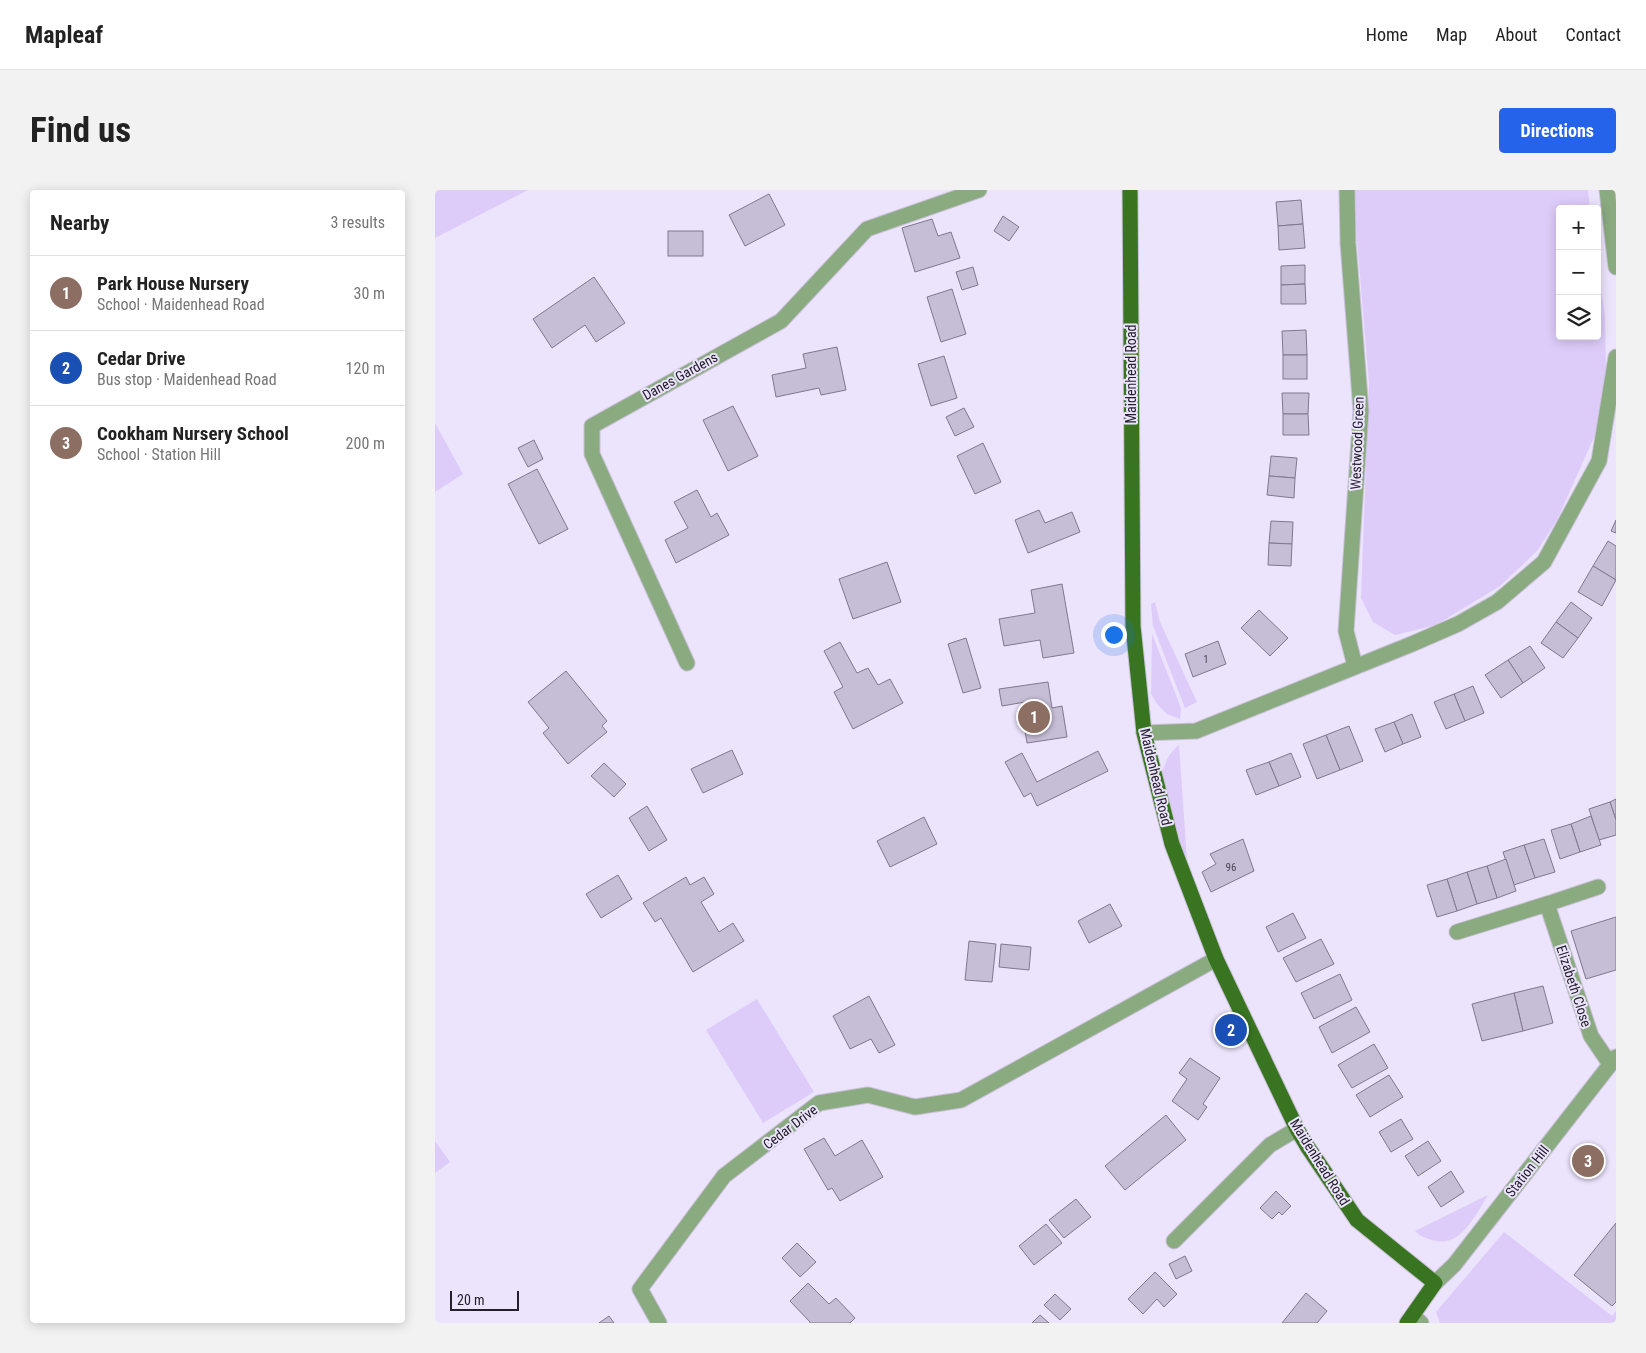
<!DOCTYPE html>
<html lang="en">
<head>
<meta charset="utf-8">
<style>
  :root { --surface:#fff; --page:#f2f2f2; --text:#222; --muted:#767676; --line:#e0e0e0; --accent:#2563eb }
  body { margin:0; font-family:"Roboto Condensed",sans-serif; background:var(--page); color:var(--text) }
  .controls { position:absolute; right:15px; top:15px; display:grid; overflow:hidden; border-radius:5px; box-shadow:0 2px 12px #0003 }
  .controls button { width:45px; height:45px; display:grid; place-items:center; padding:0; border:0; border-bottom:1px solid var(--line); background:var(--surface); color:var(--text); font:25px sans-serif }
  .scale { position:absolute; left:15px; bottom:12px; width:69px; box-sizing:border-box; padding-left:5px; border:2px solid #24202a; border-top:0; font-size:14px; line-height:18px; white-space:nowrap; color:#24202a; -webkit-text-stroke:4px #ece3fc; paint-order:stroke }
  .you { position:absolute; left:678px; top:444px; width:18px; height:18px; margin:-12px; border:4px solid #fff; border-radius:50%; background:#1a73e8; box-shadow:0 0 0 8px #1a73e833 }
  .badge { display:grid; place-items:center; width:32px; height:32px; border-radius:50%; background:var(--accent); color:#fff; font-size:16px; font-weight:700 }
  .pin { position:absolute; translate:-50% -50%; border:2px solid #fff; box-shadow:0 1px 5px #0006 }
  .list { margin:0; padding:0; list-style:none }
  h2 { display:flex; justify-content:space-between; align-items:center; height:65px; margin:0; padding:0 20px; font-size:21px }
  h2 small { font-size:16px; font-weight:400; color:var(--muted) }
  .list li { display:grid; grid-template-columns:32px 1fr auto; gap:15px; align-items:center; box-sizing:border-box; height:75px; padding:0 20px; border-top:1px solid var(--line) }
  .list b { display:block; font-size:19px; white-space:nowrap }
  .list p { margin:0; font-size:16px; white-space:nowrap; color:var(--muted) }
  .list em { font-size:16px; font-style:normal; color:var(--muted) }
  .icon { flex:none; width:28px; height:28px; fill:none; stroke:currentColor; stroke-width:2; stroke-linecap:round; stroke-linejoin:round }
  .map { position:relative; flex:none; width:1181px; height:1133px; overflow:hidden; border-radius:5px }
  header { display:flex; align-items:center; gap:30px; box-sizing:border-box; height:70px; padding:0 25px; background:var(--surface); border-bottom:1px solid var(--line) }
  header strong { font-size:24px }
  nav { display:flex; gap:28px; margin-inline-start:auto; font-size:18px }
  .intro { display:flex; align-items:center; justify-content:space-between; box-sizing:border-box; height:120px; padding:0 30px }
  h1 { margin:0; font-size:35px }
  .button { padding:12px 22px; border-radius:5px; background:var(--accent); color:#fff; font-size:18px; font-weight:700 }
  main { display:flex; gap:30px; padding:0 30px }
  aside { flex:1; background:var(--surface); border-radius:5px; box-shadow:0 2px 12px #0003 }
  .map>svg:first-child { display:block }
  .green { fill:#ddccf9 }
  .building { fill:#c6bdd6; stroke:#80788f }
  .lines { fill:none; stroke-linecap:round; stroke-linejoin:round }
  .minor-casing { stroke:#c8c0d6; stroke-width:17 }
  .major-casing { stroke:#c8c0d6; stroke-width:17 }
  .minor { stroke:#8aaa80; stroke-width:15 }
  .major { stroke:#397521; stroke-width:15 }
  .labels { text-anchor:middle; stroke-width:4; stroke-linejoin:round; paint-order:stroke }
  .number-label { font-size:11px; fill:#4c4755 }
  .street-label { font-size:14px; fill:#24202a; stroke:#ece3fc }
</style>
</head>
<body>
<header>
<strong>Mapleaf</strong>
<nav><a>Home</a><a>Map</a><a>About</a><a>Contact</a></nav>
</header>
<div class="intro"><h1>Find us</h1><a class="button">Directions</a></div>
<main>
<aside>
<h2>Nearby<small>3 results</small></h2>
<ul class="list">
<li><span class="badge" style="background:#8d6e63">1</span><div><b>Park House Nursery</b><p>School · Maidenhead Road</p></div><em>30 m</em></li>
<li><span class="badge" style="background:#1a4fb4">2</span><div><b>Cedar Drive</b><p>Bus stop · Maidenhead Road</p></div><em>120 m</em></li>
<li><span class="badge" style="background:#8d6e63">3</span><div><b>Cookham Nursery School</b><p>School · Station Hill</p></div><em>200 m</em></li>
</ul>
</aside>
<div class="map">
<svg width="1181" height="1133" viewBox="0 0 1181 1133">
  <rect width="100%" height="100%" fill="#ece3fc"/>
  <!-- green -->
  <g class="green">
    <path d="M0,0H93L0,48Z"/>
    <path d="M920,0H1153L1155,19H1125V146H1162V70L1170,126L1171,186L1160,245L1122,330L1102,361L1065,396L1001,435L960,445L938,432L926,408L934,193L921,38Z"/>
    <path d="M0,233L28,284L0,302Z"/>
    <path d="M720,412L725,432L762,512L750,518L718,436L716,414Z"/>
    <path d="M717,444L746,518L745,529L732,524L722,514L716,504Z"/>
    <path d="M744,555L753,685L726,586C730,573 733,564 744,555Z"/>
    <path d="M322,809L379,902L328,933L271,840Z"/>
    <path d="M0,951L15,972L0,983Z"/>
    <path d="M1053,1005C1040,1025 1026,1059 997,1050C990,1048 985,1046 980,1041Z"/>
    <path d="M1069,1042L1177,1126L1181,1121V1133H1005L1001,1122Z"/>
  </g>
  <!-- building -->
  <g class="building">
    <path d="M334,4L350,35L310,56L294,25Z"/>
    <path d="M866,10L868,34L843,36L841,12Z"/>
    <path d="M568,26L584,37L574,51L559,41Z"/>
    <path d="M497,29L503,46L516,42L525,68L480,82L467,38Z"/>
    <path d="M868,34L870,58L844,60L843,36Z"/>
    <rect x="233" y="41" width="35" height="25"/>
    <path d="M870,75V94L846,95V76Z"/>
    <path d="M538,77L543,95L527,100L521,82Z"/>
    <path d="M159,87L190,133L161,152L150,135L117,158L98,129Z"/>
    <path d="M870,94L871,114H846V95Z"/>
    <path d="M517,99L531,144L506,152L492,107Z"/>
    <path d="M871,140L872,165H848L847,141Z"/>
    <path d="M402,157L411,200L386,205L384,198L341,207L337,185L371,178L368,164Z"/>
    <rect x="848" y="165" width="24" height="24"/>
    <path d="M509,166L522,208L496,216L483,174Z"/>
    <path d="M847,203H874L873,224H848Z"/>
    <path d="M298,216L323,266L293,281L268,230Z"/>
    <path d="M529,218L539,237L520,246L511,227Z"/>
    <path d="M848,224H873L874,245H848Z"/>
    <path d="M99,250L108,269L93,277L83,258Z"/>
    <path d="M548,253L566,292L540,304L522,266Z"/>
    <path d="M836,266L862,268L860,288L834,286Z"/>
    <path d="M102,279L133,339L104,354L73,294Z"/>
    <path d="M834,286L860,288L859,308L832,305Z"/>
    <path d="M262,300L276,327L282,323L294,345L241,373L230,350L253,338L239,312Z"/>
    <path d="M604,320L610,333L637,322L645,342L593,363L580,330Z"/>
    <path d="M1181,330V343L1176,341Z"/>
    <path d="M836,331L858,332L857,354L834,353Z"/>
    <path d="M1173,351L1181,356V390L1158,376Z"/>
    <path d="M834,353L857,354L856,376L833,375Z"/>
    <path d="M452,372L466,412L418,429L404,389Z"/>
    <path d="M1158,376L1181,390L1167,416L1143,402Z"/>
    <path d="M627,394L639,463L608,468L605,450L569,456L564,429L600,423L596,400Z"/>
    <path d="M1136,412L1157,428L1143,448L1121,432Z"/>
    <path d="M824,420L853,448L835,466L806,438Z"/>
    <path d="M1121,432L1143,448L1128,468L1106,453Z"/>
    <path d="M531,448L546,498L528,503L513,454Z"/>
    <path d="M783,451L791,474L758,487L750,464Z"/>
    <path d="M405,452L422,483L433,478L443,495L455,489L468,513L418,539L399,502L408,497L389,461Z"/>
    <path d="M1095,456L1110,478L1088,493L1073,470Z"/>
    <path d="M1073,470L1088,493L1066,508L1050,485Z"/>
    <path d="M131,481L172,531L167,536L172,542L133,574L108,543L114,538L93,512Z"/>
    <path d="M613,492L617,518L627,516L632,547L592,553L587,523L597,521L596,511L567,516L564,499Z"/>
    <path d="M1038,496L1049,523L1030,531L1019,504Z"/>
    <path d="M1019,504L1030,531L1011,539L999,512Z"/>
    <path d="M977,524L986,547L968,554L959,532Z"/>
    <path d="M959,532L968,554L950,562L940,539Z"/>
    <path d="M914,536L928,571L905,580L891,545Z"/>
    <path d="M891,545L905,580L882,589L868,554Z"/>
    <path d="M297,560L308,584L268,603L256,579Z"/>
    <path d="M663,561L673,581L602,616L596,603L589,607L570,572L587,563L602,592Z"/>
    <path d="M856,563L866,587L844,596L834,572Z"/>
    <path d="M834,572L844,596L821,605L811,580Z"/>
    <path d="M169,573L191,594L179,607L156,586Z"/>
    <path d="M1181,609V630L1175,612Z"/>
    <path d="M1175,612L1181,630V645L1164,650L1154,619Z"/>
    <path d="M212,616L232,650L214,661L194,628Z"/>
    <path d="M1156,626L1166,655L1145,662L1136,634Z"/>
    <path d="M489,627L502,654L455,677L442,651Z"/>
    <path d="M1136,634L1145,662L1125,669L1116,640Z"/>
    <path d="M808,649L819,681L776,702L767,682L781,674L775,664Z"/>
    <path d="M1109,649L1120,682L1100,688L1089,655Z"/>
    <path d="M1089,655L1100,688L1079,695L1068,662Z"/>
    <path d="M1071,669L1081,701L1062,708L1052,676Z"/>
    <path d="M1052,676L1062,708L1042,714L1032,682Z"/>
    <path d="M1032,682L1042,714L1022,721L1012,689Z"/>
    <path d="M183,685L197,709L166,728L151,704Z"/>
    <path d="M251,687L255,695L269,687L279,704L266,712L284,742L298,733L309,751L258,782L226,728L220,732L208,713Z"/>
    <path d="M1012,689L1022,721L1002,727L992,695Z"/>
    <path d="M675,714L687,736L654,753L643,731Z"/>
    <path d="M858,723L871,748L843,762L831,737Z"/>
    <path d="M1181,727V780L1151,789L1136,741Z"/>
    <path d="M886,749L899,774L861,792L848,768Z"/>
    <path d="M534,751L561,754L557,792L530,790Z"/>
    <path d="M566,754L596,757L594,780L564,777Z"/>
    <path d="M905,784L917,810L879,829L866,803Z"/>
    <path d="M1108,796L1118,833L1088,841L1079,803Z"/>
    <path d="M1079,803L1088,841L1047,851L1037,814Z"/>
    <path d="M434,806L460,855L444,863L436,849L415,859L398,826Z"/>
    <path d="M921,817L935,842L897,863L884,837Z"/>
    <path d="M939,854L953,878L917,898L903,875Z"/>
    <path d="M755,868L785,888L768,914L772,917L763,930L737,911L752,889L744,883Z"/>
    <path d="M954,885L968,907L935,927L921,905Z"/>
    <path d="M731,925L751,950L690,1000L670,976Z"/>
    <path d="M966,929L978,949L956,962L944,942Z"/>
    <path d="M389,948L400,966L427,950L448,987L405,1011L397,998L393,1000L369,959Z"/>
    <path d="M993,951L1006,971L983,986L970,966Z"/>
    <path d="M1016,981L1029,1002L1006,1017L993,997Z"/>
    <path d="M841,1001L856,1016L847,1025L844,1022L837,1029L825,1018Z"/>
    <path d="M641,1009L656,1027L629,1048L614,1030Z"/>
    <path d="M1181,1033V1112L1177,1116L1139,1085Z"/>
    <path d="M611,1034L627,1053L599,1075L584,1056Z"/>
    <path d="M362,1053L381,1072L365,1087L347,1068Z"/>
    <path d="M750,1066L757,1081L741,1089L734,1074Z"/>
    <path d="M720,1082L742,1104L729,1117L722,1109L708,1124L693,1109Z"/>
    <path d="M373,1093L394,1114L401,1108L420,1128L415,1133H375V1132L355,1111Z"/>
    <path d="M871,1103L892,1121L882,1133H847Z"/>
    <path d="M620,1104L636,1119L625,1130L609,1115Z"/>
    <path d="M605,1125L614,1133H597Z"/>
    <path d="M174,1126L179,1133H164Z"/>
  </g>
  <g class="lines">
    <!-- minor casing -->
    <g class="minor-casing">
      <g id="minor">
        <path d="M912,0L913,53L926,221L911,441L920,476"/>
        <path d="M1172,0L1181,77"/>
        <path d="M252,473L157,264V236L346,131L432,39L544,0"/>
        <path d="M709,543L761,541L977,454L1023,434L1062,412L1109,372L1164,271L1181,167"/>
        <path d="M1112,714L1163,697"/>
        <path d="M1022,742L1112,714L1156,846L1175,874"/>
        <path d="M739,1051L835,955L862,939"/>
        <path d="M1000,1093L1019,1075L1181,867"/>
        <path d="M978,1126L986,1133"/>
        <path d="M224,1133L205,1099L289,986L384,913L433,905L480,917L526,910L781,769"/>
      </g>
    </g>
    <!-- major casing -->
    <g class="major-casing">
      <path id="major" d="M695,0L698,436L709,543L737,654L781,769L862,939L872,956L922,1030L1000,1093L972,1133"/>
    </g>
    <!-- minor -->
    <use href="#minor" class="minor"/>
    <!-- major -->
    <use href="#major" class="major"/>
  </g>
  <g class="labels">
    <!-- number labels -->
    <g class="number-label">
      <text x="771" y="473">1</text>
      <text x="796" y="681">96</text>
    </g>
    <!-- street labels -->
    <g class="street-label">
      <text transform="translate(696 184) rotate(-90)" y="5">Maidenhead Road</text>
      <text transform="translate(245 186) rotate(-29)" y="5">Danes Gardens</text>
      <text transform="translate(922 253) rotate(-88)" y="5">Westwood Green</text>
      <text transform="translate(721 587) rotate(77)" y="5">Maidenhead Road</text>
      <text transform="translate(1139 796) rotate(72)" y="5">Elizabeth Close</text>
      <text transform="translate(355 937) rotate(-37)" y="5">Cedar Drive</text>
      <text transform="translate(885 972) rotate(58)" y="5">Maidenhead Road</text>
      <text transform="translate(1092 981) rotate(-52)" y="5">Station Hill</text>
    </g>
  </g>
</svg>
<div class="controls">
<button>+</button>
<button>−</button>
<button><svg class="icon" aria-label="layers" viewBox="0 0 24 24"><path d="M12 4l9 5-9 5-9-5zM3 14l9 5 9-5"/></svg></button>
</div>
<div class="scale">20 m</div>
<div class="you"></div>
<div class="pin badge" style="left:599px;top:527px;background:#8d6e63">1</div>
<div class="pin badge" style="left:796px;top:840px;background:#1a4fb4">2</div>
<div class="pin badge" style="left:1153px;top:971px;background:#8d6e63">3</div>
</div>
</main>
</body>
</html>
